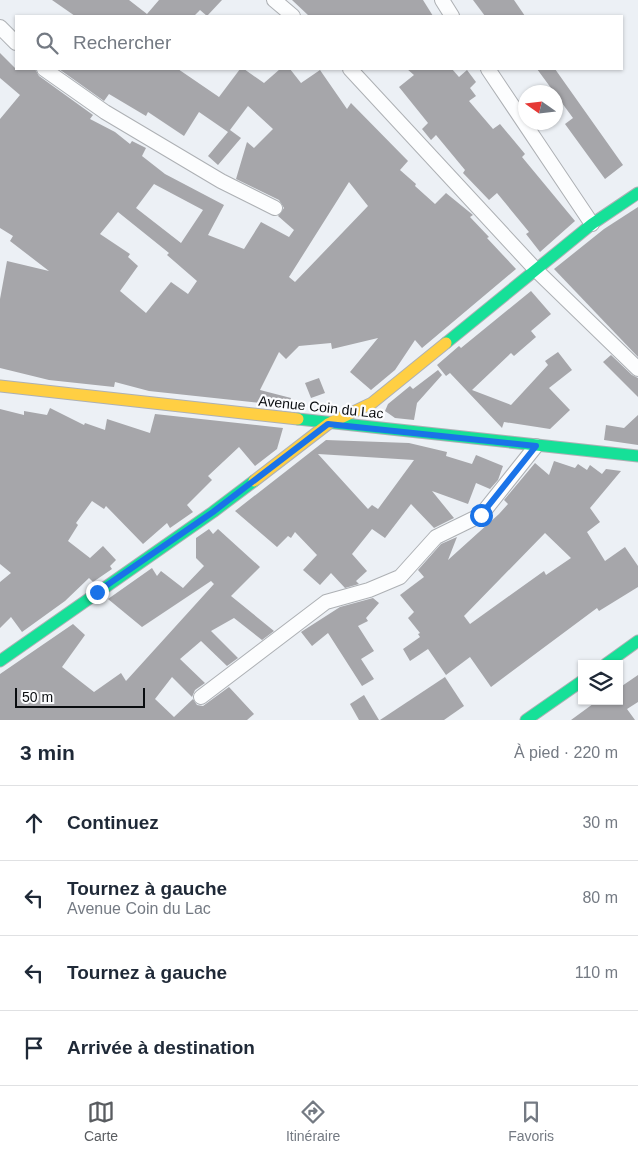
<!DOCTYPE html>
<html lang="fr">
<head>
<meta charset="utf-8">
<style>
  :root { --surface:#fff; --page:#f2f2f3; --text:#1f2937; --muted:#747a83; --line:#e0e1e3; --accent:#595c60 }
  body { margin:0; font-family:Helvetica,sans-serif; background:var(--page); color:var(--text) }
  .controls { position:absolute; right:15px; bottom:15px; display:grid; overflow:hidden; border-radius:0px; box-shadow:0 1px 4px #0004 }
  .controls button { width:45px; height:45px; display:grid; place-items:center; padding:0; border:0; border-bottom:1px solid var(--line); background:var(--surface); color:var(--text); font:25px sans-serif }
  .compass { position:absolute; left:518px; top:85px; width:45px; height:45px; border-radius:50%; background:var(--surface); box-shadow:0 1px 4px #0004; rotate:284deg }
  .scale { position:absolute; left:15px; bottom:12px; width:130px; box-sizing:border-box; padding-left:5px; border:2px solid #0a0d10; border-top:0; font-size:14px; line-height:18px; white-space:nowrap; color:#0a0d10; -webkit-text-stroke:4px #fbfcfe; paint-order:stroke }
  .stop { position:absolute; width:15px; height:15px; margin:-11px; border:4px solid #1a73e8; border-radius:50%; background:#fff }
  .stop.end { background:#1a73e8; border-color:#fff; box-shadow:0 1px 5px #0008 }
  .list { margin:0; padding:0; list-style:none }
  h2 { display:flex; justify-content:space-between; align-items:center; height:65px; margin:0; padding:0 20px; font-size:21px }
  h2 small { font-size:16px; font-weight:400; color:var(--muted) }
  .list li { display:grid; grid-template-columns:32px 1fr auto; gap:15px; align-items:center; box-sizing:border-box; height:75px; padding:0 20px; border-top:1px solid var(--line) }
  .list b { display:block; font-size:19px; white-space:nowrap }
  .list p { margin:0; font-size:16px; white-space:nowrap; color:var(--muted) }
  .list em { font-size:16px; font-style:normal; color:var(--muted) }
  .icon { flex:none; width:28px; height:28px; fill:none; stroke:currentColor; stroke-width:2; stroke-linecap:round; stroke-linejoin:round }
  .map { position:relative; flex:none; width:638px; height:720px; overflow:hidden }
  .search { position:absolute; background:var(--surface); box-shadow:0 1px 4px #0004; left:15px; right:15px; top:15px; height:55px; display:flex; align-items:center; gap:12px; box-sizing:border-box; padding:0 18px; border-radius:0px; color:var(--muted); font-size:19px }
  .sheet { height:365px; background:var(--surface) }
  nav { display:flex; justify-content:space-around; align-items:center; box-sizing:border-box; height:70px; border-top:1px solid var(--line); background:var(--surface); font-size:14px; color:var(--muted) }
  nav a { display:grid; justify-items:center; gap:2px }
  nav .on { color:var(--accent) }
  .map>svg:first-child { display:block }
  .building { fill:#a6a6aa; fill-rule:evenodd }
  .lines { fill:none; stroke-linecap:round; stroke-linejoin:round }
  .street-casing { stroke:#adb0b4; stroke-width:16 }
  .fast-casing { stroke:#adb0b4; stroke-width:13 }
  .slow-casing { stroke:#adb0b4; stroke-width:13 }
  .street { stroke:#fcfdfe; stroke-width:14 }
  .fast { stroke:#16e098; stroke-width:11 }
  .slow { stroke:#ffcf43; stroke-width:11 }
  .route { stroke:#1a73e8; stroke-width:6 }
  .labels { text-anchor:middle; stroke-width:4.5; stroke-linejoin:round; paint-order:stroke }
  .street-label { font-size:14px; fill:#0a0d10; stroke:#fbfcfe }
</style>
</head>
<body>
<div class="map">
<svg width="638" height="720" viewBox="0 0 638 720">
  <rect width="100%" height="100%" fill="#ecf0f5"/>
  <!-- building -->
  <g class="building">
    <path d="M52,0H129L147,14L159,0H222L207,16L200,10L194,16H75Z"/>
    <path d="M292,0H423L433,16H309Z"/>
    <path d="M473,0H514L525,16H485Z"/>
    <path d="M0,53L16,69H35L39,76L93,115L90,119L115,132L130,144L132,141L146,148L142,156L165,174L224,205L208,235L244,249L261,222L289,237L294,230L278,216L284,208L279,200L236,179L247,142L254,148L273,129L248,106L230,130L241,138L218,165L208,156L228,132L199,112L184,136L148,112L146,116L109,94L104,101L59,69H178L219,97L240,69H244L264,83L280,69H290L301,83L320,70L347,109L351,103L408,161L400,170L416,184L415,186L435,204L446,193L473,215L470,217L489,237L487,238L516,269L422,348L415,340L395,370L371,390L350,372L378,338L332,349L331,343L299,346L286,359L279,352L260,390L291,398L289,406L149,391L115,382L114,387L49,380L0,368V299L7,261L49,271L10,241L13,236L0,228V119L20,95L0,78ZM349,182L368,206L295,282L289,277ZM154,184L203,210L181,243L136,208ZM118,212L169,253L167,255L197,281L188,294L171,282L146,313L120,291L138,266L128,257L130,254L100,234Z"/>
    <path d="M407,69H452L459,77L467,70L476,82L470,88L476,96L469,101L493,129L500,124L525,154L522,157L575,221L540,252L526,234L529,232L497,193L489,200L463,173L465,170L436,135L431,140L422,129L428,123L399,87L414,75Z"/>
    <path d="M537,69H555L623,165L605,179L565,124L573,118Z"/>
    <path d="M638,207V357L554,269L604,229Z"/>
    <path d="M531,291L551,314L531,331L536,337L514,356L511,353L472,390L511,405L548,365L545,361L558,352L572,370L549,388L570,410L550,429L504,422L502,428L450,373L446,376L437,365L459,346L461,348Z"/>
    <path d="M611,355L632,375L638,378V397L603,362Z"/>
    <path d="M438,370L442,375L417,403L414,420L395,418L385,411L388,404L410,386L413,389Z"/>
    <path d="M319,378L325,393L311,398L305,383Z"/>
    <path d="M50,408L84,425L85,423L105,430L107,419L150,433L155,414L283,428L277,449L255,466L239,447L208,476L212,480L187,505L193,512L170,528L167,523L143,544L106,506L104,509L92,501L76,523L78,525L68,541L90,558L103,546L116,560L110,566L112,569L93,582L89,578L65,601L22,632L11,617L0,628V582L11,573L0,564V409L24,415V411L47,415Z"/>
    <path d="M638,415V445L604,440L606,425L624,428Z"/>
    <path d="M326,440L409,443L447,452L446,456L472,464L476,455L503,466L498,480L490,489L476,483L468,504L432,491L454,518L434,528L411,504L385,538L372,529L352,554L367,571L356,581L359,584L345,588L331,573L320,585L303,570L317,555L295,532L291,538L288,536L277,547L235,511ZM318,454L414,460L378,509L372,505L368,509Z"/>
    <path d="M554,461L575,468L578,464L587,470L590,465L602,474L606,469L621,471L590,508L600,522L587,532L605,561L625,547L638,566V587L599,611L597,608L491,687L470,657L446,675L428,649L410,661L403,649L420,637L418,634L420,633L408,618L414,612L400,595L424,577L418,570L441,544L457,537L448,560L499,514L508,504L504,500L535,463L549,475ZM545,533L571,558L546,575L544,571L470,624L464,616Z"/>
    <path d="M209,529L213,534L218,529L260,567L231,596L274,631L262,640L234,618L211,631L238,658L227,666L201,641L180,659L205,683L195,690L192,697L172,677L155,699L174,717L193,699L197,705L203,706L229,687L254,714L247,720H0V674L73,624L85,635L62,667L94,692L121,673L126,681L214,584L211,581L142,627L108,599L152,568L157,576L161,571L183,588L204,566L196,558V538Z"/>
    <path d="M373,598L379,603L366,618L368,621L358,626L374,651L361,659L374,679L362,686L328,633L312,646L301,632L340,607Z"/>
    <path d="M638,675V702L627,709L635,720H571L597,701H619V688Z"/>
    <path d="M445,677L464,706L444,720H380Z"/>
    <path d="M364,695L379,720H359L350,704Z"/>
  </g>
  <g class="lines">
    <!-- street casing -->
    <g class="street-casing">
      <g id="street">
        <path d="M274,0L293,16"/>
        <path d="M442,0L452,16"/>
        <path d="M0,27L16,43"/>
        <path d="M44,69L105,112L221,181L275,208"/>
        <path d="M350,69L536,270L638,369"/>
        <path d="M488,69L592,224"/>
        <path d="M201,697L326,602L369,590L400,577L436,537L481,515L536,446"/>
      </g>
    </g>
    <!-- fast casing -->
    <g class="fast-casing">
      <g id="fast">
        <path d="M446,343L592,224L638,193"/>
        <path d="M298,419L638,456"/>
        <path d="M0,661L213,512L254,481"/>
        <path d="M606,664L638,641"/>
        <path d="M526,720L582,681"/>
      </g>
    </g>
    <!-- slow casing -->
    <g class="slow-casing">
      <g id="slow">
        <path d="M0,386L298,419"/>
        <path d="M254,481L328,424L372,403L446,343"/>
      </g>
    </g>
    <!-- street -->
    <use href="#street" class="street"/>
    <!-- fast -->
    <use href="#fast" class="fast"/>
    <!-- slow -->
    <use href="#slow" class="slow"/>
  </g>
  <g class="lines">
    <!-- route -->
    <path class="route" d="M97,592L213,512L328,424L536,446L481,515"/>
  </g>
  <g class="labels">
    <!-- street labels -->
    <g class="street-label">
      <text transform="translate(321 407) rotate(6)" y="5">Avenue Coin du Lac</text>
    </g>
  </g>
</svg>
<div class="controls">
<button><svg class="icon" aria-label="layers" viewBox="0 0 24 24"><path d="M12 4l9 5-9 5-9-5zM3 14l9 5 9-5"/></svg></button>
</div>
<svg class="compass" viewBox="-18 -18 36 36"><path d="M0-13l5 13h-10z" fill="#e53935"/><path d="M0 13l5-13h-10z" fill="#747a83"/></svg>
<div class="scale">50 m</div>
<div class="stop" style="left:481px;top:515px"></div>
<div class="stop end" style="left:97px;top:592px"></div>
<div class="search"><svg class="icon" aria-label="search" viewBox="0 0 24 24"><circle cx="10" cy="10" r="6"/><path d="M15 15l6 6"/></svg>Rechercher</div>
</div>
<section class="sheet">
<h2>3 min<small>À pied · 220 m</small></h2>
<ul class="list">
<li><svg class="icon" aria-label="ahead" viewBox="0 0 24 24"><path d="M12 20V5M6 11l6-6 6 6"/></svg><div><b>Continuez</b></div><em>30 m</em></li>
<li><svg class="icon" aria-label="left" viewBox="0 0 24 24"><path d="M17 20v-9H6M10 6l-5 5 5 5"/></svg><div><b>Tournez à gauche</b><p>Avenue Coin du Lac</p></div><em>80 m</em></li>
<li><svg class="icon" aria-label="left" viewBox="0 0 24 24"><path d="M17 20v-9H6M10 6l-5 5 5 5"/></svg><div><b>Tournez à gauche</b></div><em>110 m</em></li>
<li><svg class="icon" aria-label="arrive" viewBox="0 0 24 24"><path d="M6 21V4h12l-3 4 3 4H6"/></svg><div><b>Arrivée à destination</b></div></li>
</ul>
</section>
<nav>
<a class="on"><svg class="icon" aria-label="map" viewBox="0 0 24 24"><path d="M3 6l6-2 6 2 6-2v14l-6 2-6-2-6 2zM9 4v14M15 6v14"/></svg>Carte</a>
<a><svg class="icon" aria-label="directions" viewBox="0 0 24 24"><path d="M12 3l9 9-9 9-9-9zM9 14v-3h6M13 9l2 2-2 2"/></svg>Itinéraire</a>
<a><svg class="icon" aria-label="saved" viewBox="0 0 24 24"><path d="M7 4h10v16l-5-4-5 4z"/></svg>Favoris</a>
</nav>
</body>
</html>
